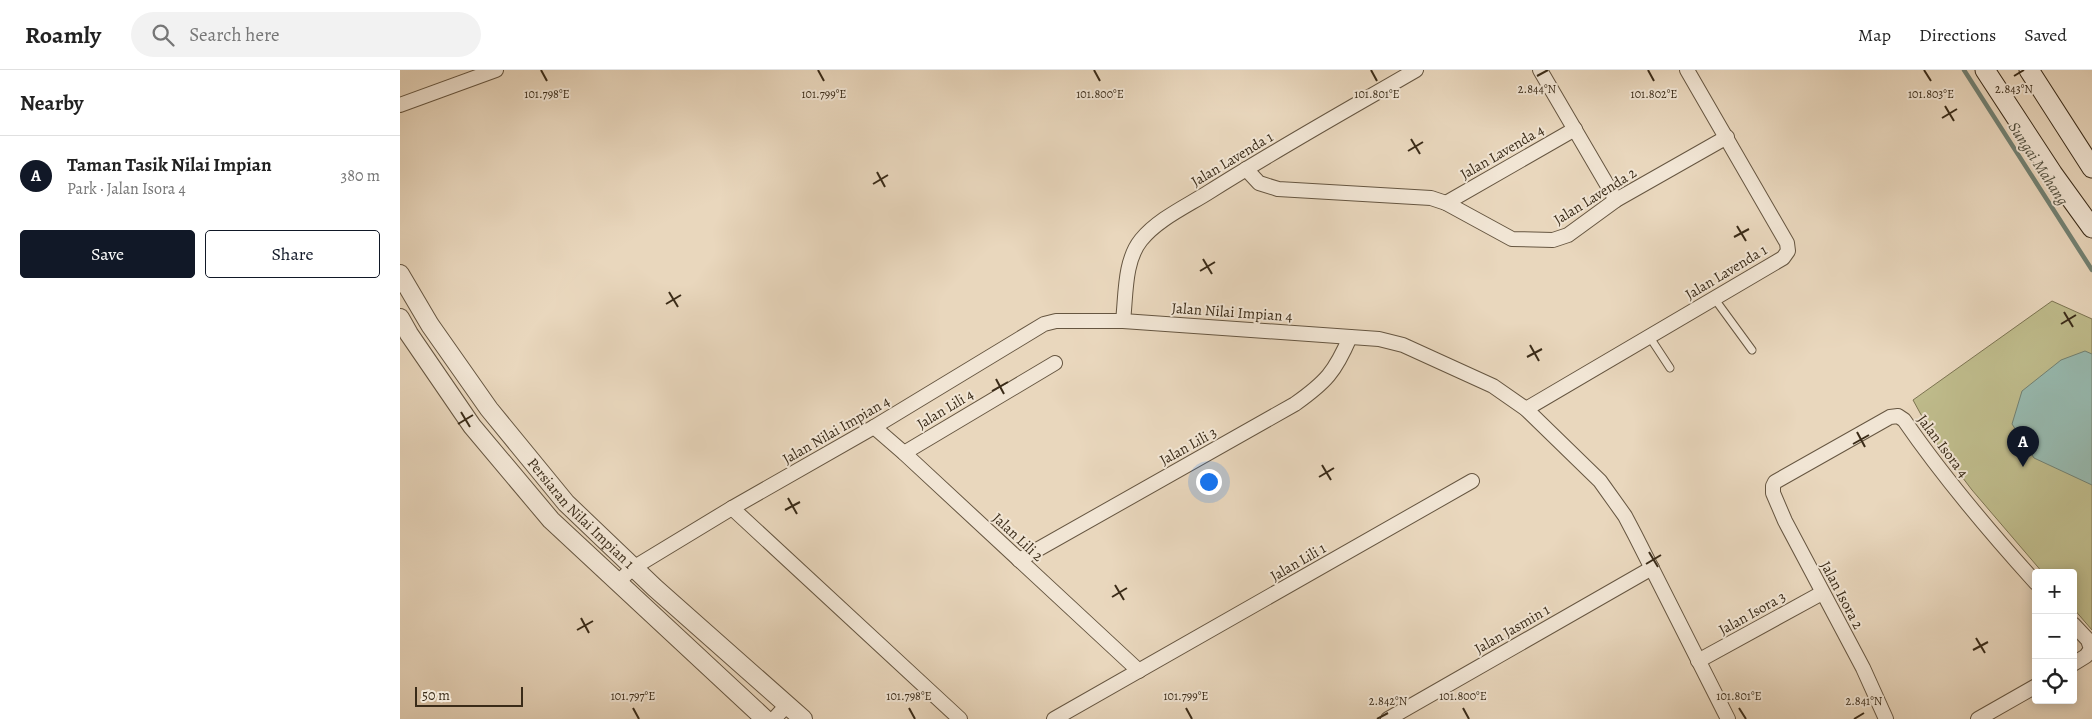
<!DOCTYPE html>
<html lang="en">
<head>
<meta charset="utf-8">
<style>
  :root { --surface:#fff; --page:#f2f2f2; --text:#222; --muted:#767676; --line:#e0e0e0; --accent:#111827 }
  body { margin:0; font-family:Alegreya,serif; background:var(--page); color:var(--text) }
  .controls { position:absolute; right:15px; bottom:15px; display:grid; overflow:hidden; border-radius:5px; box-shadow:0 2px 12px #0003 }
  .controls button { width:45px; height:45px; display:grid; place-items:center; padding:0; border:0; border-bottom:1px solid var(--line); background:var(--surface); color:var(--text); font:25px sans-serif }
  .scale { position:absolute; left:15px; bottom:12px; width:108px; box-sizing:border-box; padding-left:5px; border:2px solid #3a2b18; border-top:0; font-size:14px; line-height:18px; white-space:nowrap; color:#3a2b18; -webkit-text-stroke:4px #f1e5d4; paint-order:stroke }
  .you { position:absolute; left:808px; top:411px; width:18px; height:18px; margin:-12px; border:4px solid #fff; border-radius:50%; background:#1a73e8; box-shadow:0 0 0 8px #1a73e833 }
  .badge { display:grid; place-items:center; width:32px; height:32px; border-radius:50%; background:var(--accent); color:#fff; font-size:16px; font-weight:700 }
  .pin { position:absolute; translate:-50% -41px; filter:drop-shadow(0 1px 2px #0008) }
  .pin::after { content:''; position:absolute; top:26px; width:18px; height:15px; background:inherit; clip-path:polygon(0 0,100% 0,50% 100%) }
  .list { margin:0; padding:0; list-style:none }
  h2 { display:flex; justify-content:space-between; align-items:center; height:65px; margin:0; padding:0 20px; font-size:21px }
  h2 small { font-size:16px; font-weight:400; color:var(--muted) }
  .list li { display:grid; grid-template-columns:32px 1fr auto; gap:15px; align-items:center; box-sizing:border-box; height:80px; padding:0 20px; border-top:1px solid var(--line) }
  .list b { display:block; font-size:19px; white-space:nowrap }
  .list p { margin:0; font-size:16px; white-space:nowrap; color:var(--muted) }
  .list em { font-size:16px; font-style:normal; color:var(--muted) }
  .actions { display:flex; gap:10px; padding:15px 20px }
  .actions a { flex:1; padding:11px 0; border:1px solid var(--accent); border-radius:5px; text-align:center; font-size:18px; color:var(--accent) }
  .actions .main { background:var(--accent); color:#fff }
  .icon { flex:none; width:28px; height:28px; fill:none; stroke:currentColor; stroke-width:2; stroke-linecap:round; stroke-linejoin:round }
  .map { position:relative; flex:none; width:1692px; height:649px; overflow:hidden }
  header { display:flex; align-items:center; gap:30px; box-sizing:border-box; height:70px; padding:0 25px; background:var(--surface); border-bottom:1px solid var(--line) }
  header strong { font-size:24px }
  nav { display:flex; gap:28px; margin-inline-start:auto; font-size:18px }
  .search { width:350px; height:45px; background:var(--page); display:flex; align-items:center; gap:12px; box-sizing:border-box; padding:0 18px; border-radius:28px; color:var(--muted); font-size:19px }
  main { display:flex }
  aside { flex:1; background:var(--surface) }
  .map>svg:first-child { display:block }
  .green { fill:#bfbc8c; stroke:#7c7452 }
  .water { fill:#97bab0; stroke:#728173 }
  .lines { fill:none; stroke-linecap:round; stroke-linejoin:round }
  .stream { stroke:#728173; stroke-width:4.5 }
  .service-casing { stroke:#665641; stroke-width:9 }
  .minor-casing { stroke:#665641; stroke-width:16 }
  .tertiary-casing { stroke:#665641; stroke-width:20 }
  .secondary-casing { stroke:#3a2b18; stroke-width:21 }
  .service { stroke:#f1e5d4; stroke-width:7 }
  .minor { stroke:#f1e5d4; stroke-width:14 }
  .tertiary { stroke:#f1e5d4; stroke-width:18 }
  .secondary { stroke:#f1e5d4; stroke-width:19 }
  .ticks { fill:none; stroke:#3a2b18; stroke-width:2 }
  .labels { text-anchor:middle; stroke-width:4; stroke-linejoin:round; paint-order:stroke }
  .street-label { font-size:15px; fill:#3a2b18; stroke:#f1e5d4 }
  .water-label { font-size:16px; font-style:italic; fill:#514f3e; stroke:#f1e5d4 }
  .ticks-label { font-size:12px; text-anchor:middle; fill:#3a2b18; stroke:#f1e5d4; stroke-width:4; stroke-linejoin:round; paint-order:stroke }
</style>
</head>
<body>
<header>
<strong>Roamly</strong>
<div class="search"><svg class="icon" aria-label="search" viewBox="0 0 24 24"><circle cx="10" cy="10" r="6"/><path d="M15 15l6 6"/></svg>Search here</div>
<nav><a>Map</a><a>Directions</a><a>Saved</a></nav>
</header>
<main>
<aside>
<h2>Nearby<small></small></h2>
<ul class="list">
<li><span class="badge">A</span><div><b>Taman Tasik Nilai Impian</b><p>Park · Jalan Isora 4</p></div><em>380 m</em></li>
</ul>
<div class="actions"><a class="main">Save</a><a>Share</a></div>
</aside>
<div class="map">
<svg width="1692" height="649" viewBox="0 0 1692 649">
  <rect width="100%" height="100%" fill="#e9d7bd"/>
  <filter id="stains"><feTurbulence type="fractalNoise" baseFrequency=".004" numOctaves="4"/><feColorMatrix values="0 0 0 0 .2 0 0 0 0 .09 0 0 0 0 .02 0 0 0 .5 -.17"/></filter>
  <radialGradient id="worn" r=".72"><stop offset=".6" stop-color="#630" stop-opacity="0"/><stop offset="1" stop-color="#630" stop-opacity=".3"/></radialGradient>
  <!-- green -->
  <path class="green" d="M1652,231L1692,249V560L1673,538V503H1643L1572,420L1537,374L1513,330Z"/>
  <!-- water -->
  <path class="water" d="M1685,281L1692,284V415L1634,388L1612,354L1622,321L1661,290Z"/>
  <g class="lines">
    <!-- stream -->
    <path class="stream" d="M1564,0L1692,200"/>
    <!-- service casing -->
    <g class="service-casing">
      <g id="service">
        <path d="M1314,228L1352,280"/>
        <path d="M1249,266L1270,298"/>
      </g>
    </g>
    <!-- minor casing -->
    <g class="minor-casing">
      <g id="minor">
        <path d="M1140,0L1216,130"/>
        <path d="M0,35L96,0"/>
        <path d="M846,99L859,113L878,119L1031,128L1046,133L1112,169L1153,170L1168,165L1216,130L1327,67"/>
        <path d="M1046,133L1175,59"/>
        <path d="M723,251C726,226 724,191 741,170C758,149 787,136 809,122C877,79 947,40 1016,0"/>
        <path d="M1126,339L1383,188L1388,181L1387,173L1287,0"/>
        <path d="M474,357L504,383L739,601"/>
        <path d="M504,383L655,293"/>
        <path d="M332,438L560,649"/>
        <path d="M619,490L895,334C926,312 935,302 950,267"/>
        <path d="M217,513L233,498L332,438L474,357L644,254L656,251H723L979,269L1003,275L1093,316L1126,339L1200,411L1225,446L1235,465L1328,649"/>
        <path d="M1673,554L1688,570L1691,579L1686,586L1673,594"/>
        <path d="M1298,591L1422,523"/>
        <path d="M374,649L387,635"/>
        <path d="M654,649L1072,411"/>
        <path d="M988,649L1252,498"/>
        <path d="M1486,649L1463,598L1385,451L1373,423V416L1375,412L1490,347L1498,346L1504,350C1544,408 1589,461 1636,513"/>
        <path d="M1578,649L1636,616"/>
      </g>
    </g>
    <!-- tertiary casing -->
    <g class="tertiary-casing">
      <g id="tertiary">
        <path id="s1" d="M0,204L30,255L89,339L166,433L255,518L403,649"/>
        <path d="M0,248L9,264L72,356L151,450L365,649"/>
      </g>
    </g>
    <!-- secondary casing -->
    <g class="secondary-casing">
      <g id="secondary">
        <path d="M1585,0L1653,104L1692,158"/>
        <path d="M1629,0L1692,98"/>
      </g>
    </g>
    <!-- service -->
    <use href="#service" class="service"/>
    <!-- minor -->
    <use href="#minor" class="minor"/>
    <!-- tertiary -->
    <use href="#tertiary" class="tertiary"/>
    <!-- secondary -->
    <use href="#secondary" class="secondary"/>
  </g>
  <!-- ticks -->
  <path class="ticks" d="M141,0L147,11M418,0L424,11M694,0L700,11M971,0L977,11M1248,0L1254,11M1524,0L1531,11M1137,6L1148,0M1614,6L1624,0M1545,36L1554,51M1542,48L1557,39M1011,69L1020,84M1008,81L1023,72M477,102L485,117M473,114L488,105M1337,156L1346,171M1334,167L1349,159M803,189L812,204M800,201L815,192M269,222L278,237M266,234L281,225M1664,242L1673,257M1661,254L1676,245M1130,275L1139,291M1127,287L1142,279M596,309L604,324M592,321L608,312M61,342L70,357M58,354L73,345M1457,362L1465,377M1453,374L1469,365M922,395L931,410M919,407L934,398M388,428L397,444M385,440L400,432M1249,482L1258,497M1246,494L1261,485M715,515L724,530M712,527L727,518M181,548L189,563M177,560L193,551M1576,568L1585,583M1573,580L1588,572M233,638L239,649M509,638L515,649M786,638L792,649M1063,638L1069,649M1339,638L1346,649M977,649L988,643M1454,649L1464,643"/>
  <g class="labels">
    <!-- street labels -->
    <g class="street-label">
      <text transform="translate(1102 82) rotate(-30)" y="5">Jalan Lavenda 4</text>
      <text transform="translate(832 89) rotate(-31)" y="5">Jalan Lavenda 1</text>
      <text transform="translate(1195 126) rotate(-32)" y="5">Jalan Lavenda 2</text>
      <text transform="translate(1326 202) rotate(-31)" y="5">Jalan Lavenda 1</text>
      <text transform="translate(832 242) rotate(4)" y="5">Jalan Nilai Impian 4</text>
      <text transform="translate(545 339) rotate(-31)" y="5">Jalan Lili 4</text>
      <text transform="translate(436 360) rotate(-30)" y="5">Jalan Nilai Impian 4</text>
      <text transform="translate(788 376) rotate(-29)" y="5">Jalan Lili 3</text>
      <text transform="translate(1543 376) rotate(53)" y="5">Jalan Isora 4</text>
      <text dy="5" stroke="none"><textPath href="#s1" startOffset="301">Persiaran Nilai Impian 1</textPath></text>
      <text transform="translate(618 467) rotate(43)" y="5">Jalan Lili 2</text>
      <text transform="translate(898 492) rotate(-30)" y="5">Jalan Lili 1</text>
      <text transform="translate(1442 525) rotate(62)" y="5">Jalan Isora 2</text>
      <text transform="translate(1352 543) rotate(-29)" y="5">Jalan Isora 3</text>
      <text transform="translate(1112 559) rotate(-30)" y="5">Jalan Jasmin 1</text>
    </g>
    <!-- water labels -->
    <g class="water-label">
      <text transform="translate(1639 93) rotate(57)" y="6">Sungai Mahang</text>
    </g>
  </g>
  <g class="ticks-label">
    <text x="1137" y="23">2.844°N</text>
    <text x="1614" y="23">2.843°N</text>
    <text x="147" y="28">101.798°E</text>
    <text x="424" y="28">101.799°E</text>
    <text x="1531" y="28">101.803°E</text>
    <text x="700" y="28">101.800°E</text>
    <text x="977" y="28">101.801°E</text>
    <text x="1254" y="28">101.802°E</text>
    <text x="233" y="630">101.797°E</text>
    <text x="509" y="630">101.798°E</text>
    <text x="786" y="630">101.799°E</text>
    <text x="1063" y="630">101.800°E</text>
    <text x="1339" y="630">101.801°E</text>
    <text x="988" y="635">2.842°N</text>
    <text x="1464" y="635">2.841°N</text>
  </g>
  <rect width="100%" height="100%" filter="url(#stains)"/>
  <rect width="100%" height="100%" fill="url(#worn)"/>
</svg>
<div class="controls">
<button>+</button>
<button>−</button>
<button><svg class="icon" aria-label="locate" viewBox="0 0 24 24"><circle cx="12" cy="12" r="6"/><path d="M12 2v4M12 18v4M2 12h4M18 12h4"/></svg></button>
</div>
<div class="scale">50 m</div>
<div class="you"></div>
<div class="pin badge" style="left:1623px;top:397px">A</div>
</div>
</main>
</body>
</html>
